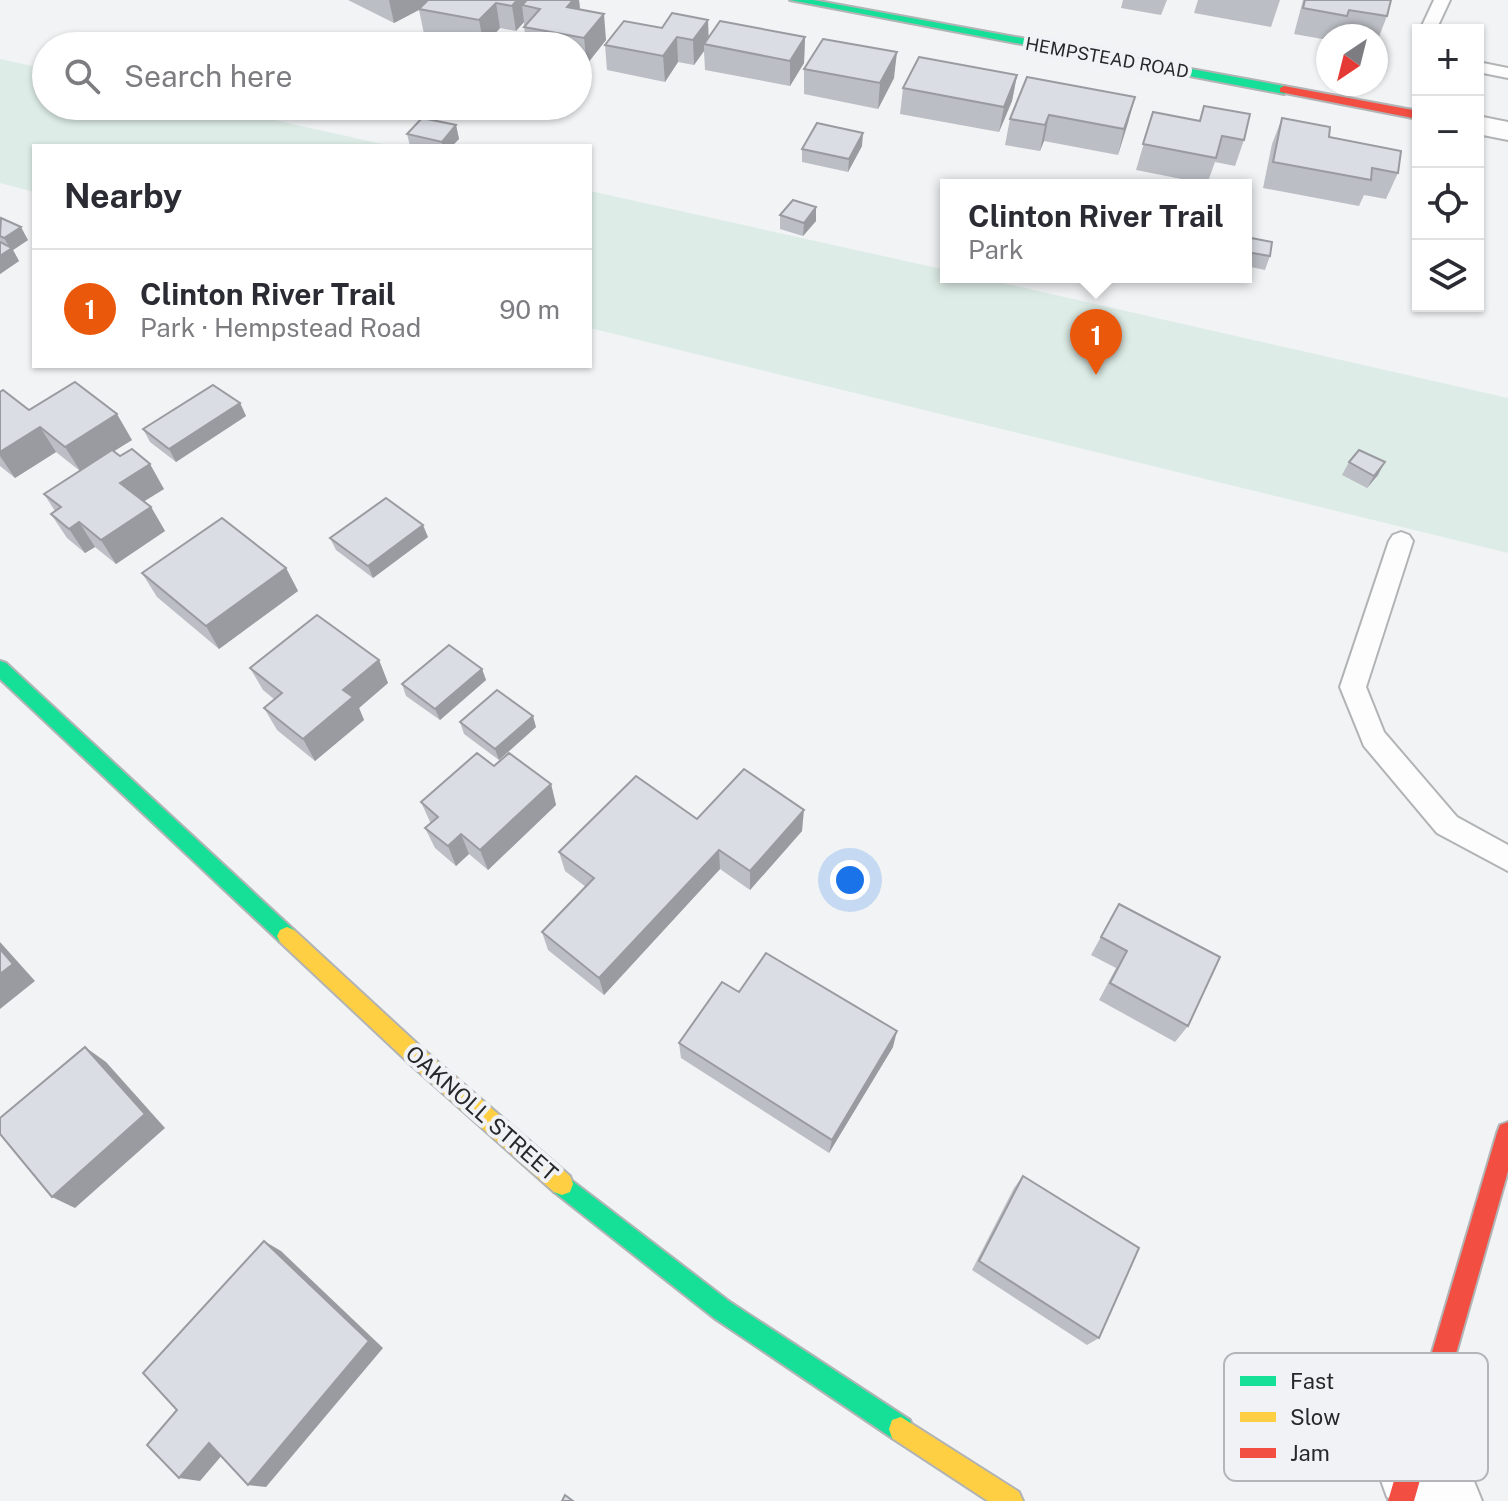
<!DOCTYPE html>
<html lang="en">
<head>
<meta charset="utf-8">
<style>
  :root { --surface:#fff; --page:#f7f7f7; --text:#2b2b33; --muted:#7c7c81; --line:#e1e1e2; --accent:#ea580c }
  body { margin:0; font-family:"Public Sans",sans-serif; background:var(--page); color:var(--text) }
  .controls { position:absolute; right:24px; top:24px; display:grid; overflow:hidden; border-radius:0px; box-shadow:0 2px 6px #0004 }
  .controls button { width:72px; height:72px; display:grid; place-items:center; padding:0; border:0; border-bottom:2px solid var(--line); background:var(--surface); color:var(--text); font:40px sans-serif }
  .compass { position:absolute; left:1316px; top:24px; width:72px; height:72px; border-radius:50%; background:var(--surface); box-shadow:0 2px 6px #0004; rotate:215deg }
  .you { position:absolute; left:850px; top:880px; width:28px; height:28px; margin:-20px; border:6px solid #fff; border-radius:50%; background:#1a73e8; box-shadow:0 0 0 12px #1a73e833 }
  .badge { display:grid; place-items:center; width:52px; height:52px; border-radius:50%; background:var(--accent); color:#fff; font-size:26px; font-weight:700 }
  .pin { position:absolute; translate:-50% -66px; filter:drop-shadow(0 2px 4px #0008) }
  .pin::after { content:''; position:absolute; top:42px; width:28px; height:24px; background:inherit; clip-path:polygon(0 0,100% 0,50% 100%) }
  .popup { position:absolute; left:940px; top:179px; width:312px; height:104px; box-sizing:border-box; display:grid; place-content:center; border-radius:0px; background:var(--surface); filter:drop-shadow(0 2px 6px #0005); font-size:26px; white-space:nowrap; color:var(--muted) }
  .popup b { font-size:30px; color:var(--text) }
  .popup::after { content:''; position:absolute; left:50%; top:100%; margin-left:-16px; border:16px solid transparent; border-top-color:var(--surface) }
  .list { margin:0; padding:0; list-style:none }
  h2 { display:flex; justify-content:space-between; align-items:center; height:104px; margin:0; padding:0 32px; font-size:34px }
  h2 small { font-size:26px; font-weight:400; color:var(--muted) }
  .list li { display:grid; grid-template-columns:52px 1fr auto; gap:24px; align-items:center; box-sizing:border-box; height:120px; padding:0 32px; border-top:2px solid var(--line) }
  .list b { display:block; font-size:30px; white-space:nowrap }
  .list p { margin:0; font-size:26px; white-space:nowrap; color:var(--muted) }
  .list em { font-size:26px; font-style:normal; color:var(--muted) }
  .icon { flex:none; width:44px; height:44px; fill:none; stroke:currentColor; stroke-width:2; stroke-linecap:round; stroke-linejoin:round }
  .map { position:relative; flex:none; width:1508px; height:1501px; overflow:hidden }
  .search { position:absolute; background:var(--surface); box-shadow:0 2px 6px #0004; left:32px; top:32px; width:560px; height:88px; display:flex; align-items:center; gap:20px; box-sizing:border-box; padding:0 28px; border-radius:44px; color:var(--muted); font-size:30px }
  .panel { position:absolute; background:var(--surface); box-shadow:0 2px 6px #0004; left:32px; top:144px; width:560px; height:224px; border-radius:0px }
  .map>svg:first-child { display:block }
  .green { fill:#ddece6 }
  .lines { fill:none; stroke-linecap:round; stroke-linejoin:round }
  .lane-casing { stroke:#b1b3b4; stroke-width:4 }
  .street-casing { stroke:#b1b3b4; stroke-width:4 }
  .fast-casing { stroke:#b1b3b4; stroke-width:4 }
  .slow-casing { stroke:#b1b3b4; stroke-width:4 }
  .jam-casing { stroke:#b1b3b4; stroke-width:4 }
  .lane { fill:#fdfdfe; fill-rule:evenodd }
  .street { fill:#fdfdfe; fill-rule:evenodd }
  .fast { fill:#16e098; fill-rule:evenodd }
  .slow { fill:#ffcf43; fill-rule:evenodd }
  .jam { fill:#f24e42; fill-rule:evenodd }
  .wall { fill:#bbbec4 }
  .shaded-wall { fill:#999ba0 }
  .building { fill:#dadde4; stroke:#999ba0; stroke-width:2 }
  .labels { text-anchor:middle; stroke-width:8; stroke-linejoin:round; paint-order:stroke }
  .far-street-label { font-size:18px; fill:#28282a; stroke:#f0f2f6 }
  .street-label { font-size:22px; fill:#28282a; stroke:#f0f2f6 }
  .key { fill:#f0f2f6; stroke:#b4b5b9; stroke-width:2 }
  .key-label { font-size:22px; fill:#28282a }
</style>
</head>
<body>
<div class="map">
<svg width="1508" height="1501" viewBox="0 0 1508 1501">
  <rect width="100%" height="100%" fill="#f1f3f5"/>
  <!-- green -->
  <g class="green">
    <path d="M0,59L46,69V106H212L391,146H34V192L0,183Z"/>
    <path d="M590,191L946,270V277H976L1508,398V553L590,328Z"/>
  </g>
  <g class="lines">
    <!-- lane casing -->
    <g class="lane-casing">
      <g id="lane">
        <path d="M1434,0H1450L1436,30H1420Z"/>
        <path d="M1478,62L1508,68V78L1478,72Z"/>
        <path d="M1401,532L1409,535L1413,541L1366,687L1384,732L1457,817L1508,845V871L1437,833L1364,746L1340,687L1389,541L1393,535Z"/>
      </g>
    </g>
    <!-- street casing -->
    <g class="street-casing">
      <g id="street">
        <path d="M1478,116L1508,122V140L1478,134Z"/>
        <path d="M1409,1445L1431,1453L1473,1479L1482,1501H1395L1387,1497L1379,1475L1387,1453Z"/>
      </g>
    </g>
    <!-- fast casing -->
    <g class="fast-casing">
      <g id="fast">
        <path d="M790,0H813L1284,86L1290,90L1284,94Z"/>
        <path d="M0,661L6,663L294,930L297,936L294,942L287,945L280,942L0,679Z"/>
        <path d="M562,1173L730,1302L910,1420L913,1429L910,1438L901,1441L892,1438L714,1318L554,1192L551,1184L554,1176Z"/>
      </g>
    </g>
    <!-- slow casing -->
    <g class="slow-casing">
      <g id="slow">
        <path d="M287,927L294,930L424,1050L570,1176L573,1184L570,1192L562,1195L554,1192L410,1064L280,942L277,936L280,930Z"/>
        <path d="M901,1417L1019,1492L1023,1501H988L892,1438L889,1429L892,1420Z"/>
      </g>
    </g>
    <!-- jam casing -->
    <g class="jam-casing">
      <g id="jam">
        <path d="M1284,86L1418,111V119L1280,92V88Z"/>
        <path d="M1508,1122V1171L1414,1501H1388L1497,1133L1500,1125Z"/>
      </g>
    </g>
    <!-- lane -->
    <use href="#lane" class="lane"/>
    <!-- street -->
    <use href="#street" class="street"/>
    <!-- fast -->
    <use href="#fast" class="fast"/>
    <!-- slow -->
    <use href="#slow" class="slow"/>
    <!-- jam -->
    <use href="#jam" class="jam"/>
  </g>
  <!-- wall -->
  <g class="wall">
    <path d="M348,0H579L580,10L606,40L587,64L578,62V46H527L524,27V22L516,31L500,28L484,46L424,34L419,10L394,23Z"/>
    <path d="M1123,0H1167L1161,15L1121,8Z"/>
    <path d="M1198,0H1280L1271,27L1194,13Z"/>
    <path d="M1303,0H1391L1387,16L1377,42L1376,36H1328V40L1294,34Z"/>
    <path d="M624,21L708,38L805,37L804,63L790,86L705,70L704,51L694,65L678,62L665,82L607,70L605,45Z"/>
    <path d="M804,69L894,78L878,109L804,94Z"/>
    <path d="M1017,75L1012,101L999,132L900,114L903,88Z"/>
    <path d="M1135,97L1118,155L1044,141L1040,151L1005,145L1010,119Z"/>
    <path d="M1153,112L1244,140L1235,166L1215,162L1207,184L1136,170Z"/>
    <path d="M1282,118L1329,137L1398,173L1386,199L1364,195L1359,206L1263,188L1272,144Z"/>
    <path d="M456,125L459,139L452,146H410L407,134Z"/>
    <path d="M862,146L848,172L802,162V149Z"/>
    <path d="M780,215L816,221L803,236L780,229Z"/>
    <path d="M0,219L28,240L13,250L19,261L0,274Z"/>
    <path d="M1246,237L1270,256L1265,270L1246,266Z"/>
    <path d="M0,392L29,410L132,440L113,451L164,489L144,501L151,507L165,531L116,564L95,547L85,553L67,538L51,514L55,511L44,494L80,471L56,452L15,478L0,466Z"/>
    <path d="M240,403L246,416L176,462L150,442L143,429Z"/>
    <path d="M1349,462L1378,475L1367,488L1342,475Z"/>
    <path d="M428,537L373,578L336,550L330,538Z"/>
    <path d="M286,568L298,591L219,649L157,597L142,573Z"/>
    <path d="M379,660L388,683L359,708L364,720L315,761L277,730L264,708L274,699L263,690L250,668Z"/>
    <path d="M482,669L486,680L440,720L406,696L402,684Z"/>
    <path d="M460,722L536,727L499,760L464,734Z"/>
    <path d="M494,766L551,784L556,805L488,870L469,854L456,866L435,848L425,828L431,824L421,802Z"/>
    <path d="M697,819L802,831L750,890L720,869L604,995L548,950L542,932L586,887L565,871L559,852Z"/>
    <path d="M1119,904L1188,1026L1175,1042L1099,1000L1116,968L1091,955Z"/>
    <path d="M739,992L893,1047L829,1153L681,1058L679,1043Z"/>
    <path d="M1023,1176L1099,1338L1087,1345L972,1270L1014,1188Z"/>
  </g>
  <!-- shaded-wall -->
  <g class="shaded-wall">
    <path d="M389,0H432V3L394,23Z"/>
    <path d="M517,0H529L522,5L524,22L516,31L512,6Z"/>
    <path d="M573,0H579L581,19L567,7Z"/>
    <path d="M496,3L500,28L484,46L479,20Z"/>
    <path d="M604,14L606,40L587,64L584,38Z"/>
    <path d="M708,20L709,45L704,44V51L694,65L693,40Z"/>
    <path d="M677,37L678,62L665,82L663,56Z"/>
    <path d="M805,37L804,63L790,86V61Z"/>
    <path d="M897,52L894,78L878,109L880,83Z"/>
    <path d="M1017,75L1012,101L999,132L1004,107Z"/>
    <path d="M1135,97L1128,123L1118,155L1124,129Z"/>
    <path d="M1049,115L1044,141L1040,151L1045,125Z"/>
    <path d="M456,125L459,139L452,146H442V142Z"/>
    <path d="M863,133L862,146L848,172L849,159Z"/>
    <path d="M816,207V221L803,236L804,223Z"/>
    <path d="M21,227L28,240L13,250L19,261L0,274V256L10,248L4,238Z"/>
    <path d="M240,403L246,416L176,462L169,449Z"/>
    <path d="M117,414L132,440L81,472L65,447Z"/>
    <path d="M40,427L56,452L15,478L0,456V452Z"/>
    <path d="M1385,462L1378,475L1367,488L1374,476Z"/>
    <path d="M150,464L164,489L135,507L120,483Z"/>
    <path d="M151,507L165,531L116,564L101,540Z"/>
    <path d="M79,522L95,547L85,553L69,529Z"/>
    <path d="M423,525L428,537L373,578L368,566Z"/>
    <path d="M286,568L298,591L219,649L206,626Z"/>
    <path d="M379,660L388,683L359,708L364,720L315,761L303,739L343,690Z"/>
    <path d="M482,669L486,680L440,720L435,709Z"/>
    <path d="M533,716L536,727L499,760L495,749Z"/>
    <path d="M551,784L556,805L488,870L480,850Z"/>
    <path d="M804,810L802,831L750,890V871Z"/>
    <path d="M461,834L469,854L456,866L448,846Z"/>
    <path d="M719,850L720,869L604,995L599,978Z"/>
    <path d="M0,942L35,981L0,1009Z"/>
    <path d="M897,1031L893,1047L829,1153L832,1140Z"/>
    <path d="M85,1047L106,1062L165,1128L75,1208L52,1197Z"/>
    <path d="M264,1241L281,1251L383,1348L266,1487L248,1485Z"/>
    <path d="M209,1443L229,1447L200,1481L179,1478Z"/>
  </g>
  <!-- building -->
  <g class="building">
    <path d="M428,0H517L512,6L496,3L479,20L419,9Z"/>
    <path d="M527,0H573L567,7L604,14L584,38L524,27L540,9L522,5Z"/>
    <path d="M1305,0H1391L1387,16L1349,10L1347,16L1303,8Z"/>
    <path d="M672,13L708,20L693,40L677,37L663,56L605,45L624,21L662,28Z"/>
    <path d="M720,21L805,37L790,61L704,44Z"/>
    <path d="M823,39L897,52L880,83L804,69Z"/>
    <path d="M919,57L1017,75L1004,107L903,88Z"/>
    <path d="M1027,77L1135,97L1124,129L1049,115L1045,125L1010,119Z"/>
    <path d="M1204,106L1250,114L1244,140L1222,136L1216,158L1143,144L1153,112L1200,121Z"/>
    <path d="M422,118L456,125L442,142L407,134Z"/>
    <path d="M1282,118L1330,127L1329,137L1401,151L1398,173L1372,168L1371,180L1273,162Z"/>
    <path d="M817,123L863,133L849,159L802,149Z"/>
    <path d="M793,200L816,207L804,223L780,215Z"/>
    <path d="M1,218L21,227L4,238L0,236Z"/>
    <path d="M1246,237L1272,242L1270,256L1246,252Z"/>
    <path d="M0,242L12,248L0,256Z"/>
    <path d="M75,382L117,414L65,447L40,427L0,452V392L3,390L29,410Z"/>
    <path d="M213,385L240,403L169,449L143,429Z"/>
    <path d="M132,449L150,464L120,483L151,507L101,540L79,522L69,529L51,514L61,507L44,494L112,450L120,456Z"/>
    <path d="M1359,450L1385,462L1374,476L1349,462Z"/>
    <path d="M386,498L423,525L368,566L330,538Z"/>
    <path d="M222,518L286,568L206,626L142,573Z"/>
    <path d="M317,615L379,660L343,690L353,697L303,739L264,708L282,693L250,668Z"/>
    <path d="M449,645L482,669L435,709L402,684Z"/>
    <path d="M497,690L533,716L495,749L460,722Z"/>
    <path d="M477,753L494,766L509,753L551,784L480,850L461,834L448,846L425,828L438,817L421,802Z"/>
    <path d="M744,769L804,810L750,871L719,850L599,978L542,932L594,878L559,852L636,776L697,819Z"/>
    <path d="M1119,904L1220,957L1188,1026L1110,983L1127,951L1101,937Z"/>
    <path d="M0,949L13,964L0,974Z"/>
    <path d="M766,953L897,1031L832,1140L679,1043L722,982L739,992Z"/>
    <path d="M85,1047L145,1114L52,1197L0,1134V1118Z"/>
    <path d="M1023,1176L1139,1248L1099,1338L979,1261Z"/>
    <path d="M264,1241L369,1341L248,1485L209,1443L179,1478L147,1445L177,1410L143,1373Z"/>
    <path d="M565,1495L573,1501H562Z"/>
  </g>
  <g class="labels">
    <!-- far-street labels -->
    <g class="far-street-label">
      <text transform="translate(1107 58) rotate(10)" y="6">HEMPSTEAD ROAD</text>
    </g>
    <!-- street labels -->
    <g class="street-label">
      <text transform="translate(482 1113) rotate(41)" y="8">OAKNOLL STREET</text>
    </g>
  </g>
  <!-- legend -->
  <rect x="1224" y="1353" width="264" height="128" rx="12" class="key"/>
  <rect x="1240" y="1376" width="36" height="10" fill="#16e098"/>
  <rect x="1240" y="1412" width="36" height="10" fill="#ffcf43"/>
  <rect x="1240" y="1448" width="36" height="10" fill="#f24e42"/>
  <g class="key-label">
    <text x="1290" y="1389">Fast</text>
    <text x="1290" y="1425">Slow</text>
    <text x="1290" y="1461">Jam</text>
  </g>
</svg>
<div class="controls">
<button>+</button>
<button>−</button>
<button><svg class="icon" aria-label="locate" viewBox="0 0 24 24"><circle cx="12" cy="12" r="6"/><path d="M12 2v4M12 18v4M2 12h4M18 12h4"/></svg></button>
<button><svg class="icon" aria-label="layers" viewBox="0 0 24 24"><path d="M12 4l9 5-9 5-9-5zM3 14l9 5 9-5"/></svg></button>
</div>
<svg class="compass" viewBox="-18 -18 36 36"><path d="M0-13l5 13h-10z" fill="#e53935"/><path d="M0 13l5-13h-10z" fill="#7c7c81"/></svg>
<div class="you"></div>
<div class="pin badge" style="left:1096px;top:375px">1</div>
<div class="popup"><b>Clinton River Trail</b>Park</div>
<div class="search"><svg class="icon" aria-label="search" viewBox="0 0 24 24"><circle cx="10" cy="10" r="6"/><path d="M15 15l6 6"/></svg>Search here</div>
<section class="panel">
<h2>Nearby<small></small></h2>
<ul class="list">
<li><span class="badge">1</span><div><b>Clinton River Trail</b><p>Park · Hempstead Road</p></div><em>90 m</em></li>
</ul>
</section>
</div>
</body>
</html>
